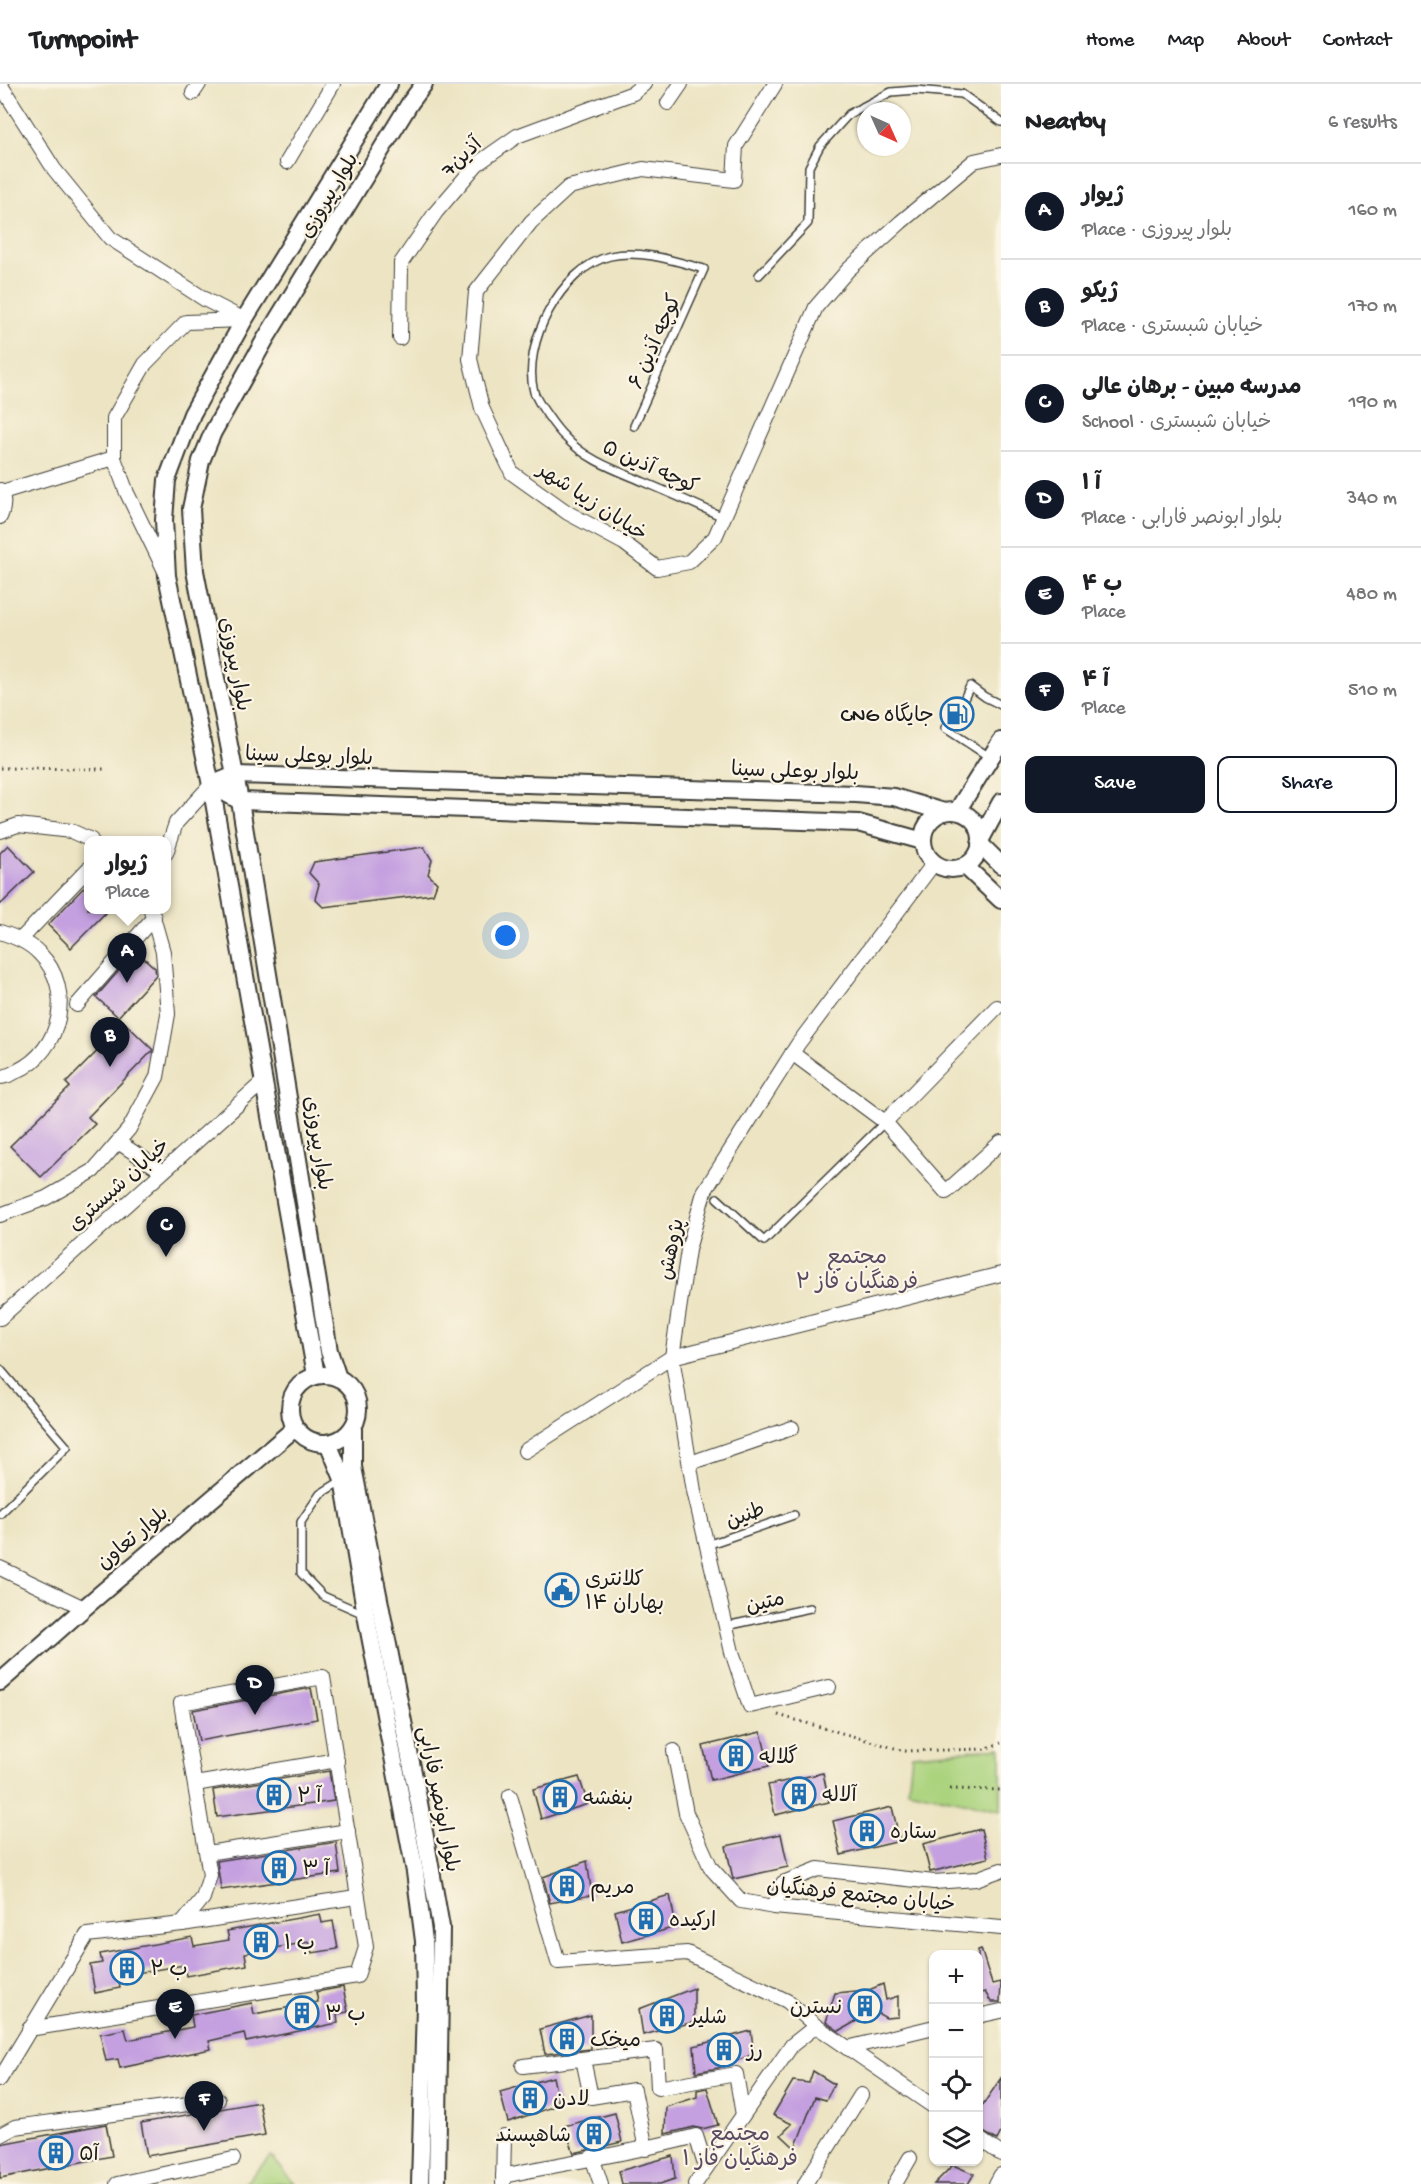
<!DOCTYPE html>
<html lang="en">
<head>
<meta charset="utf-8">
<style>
  :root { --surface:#fff; --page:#f6f6f6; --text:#202124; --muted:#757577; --line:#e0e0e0; --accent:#111827 }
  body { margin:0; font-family:"Gochi Hand","Playpen Sans Arabic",sans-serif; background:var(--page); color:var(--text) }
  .controls { position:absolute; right:18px; bottom:18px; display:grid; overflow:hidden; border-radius:12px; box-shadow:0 2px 4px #0004 }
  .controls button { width:54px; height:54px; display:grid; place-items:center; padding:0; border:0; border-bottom:2px solid var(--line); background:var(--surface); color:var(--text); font:30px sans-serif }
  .compass { position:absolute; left:857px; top:18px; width:54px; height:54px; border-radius:50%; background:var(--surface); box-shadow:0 2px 4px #0004; rotate:135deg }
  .you { position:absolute; left:506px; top:852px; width:21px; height:21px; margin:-15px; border:4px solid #fff; border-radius:50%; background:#1a73e8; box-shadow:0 0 0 9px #1a73e833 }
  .badge { display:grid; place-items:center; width:39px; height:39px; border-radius:50%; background:var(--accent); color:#fff; font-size:20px; font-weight:700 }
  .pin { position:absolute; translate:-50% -50px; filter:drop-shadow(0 2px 3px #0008) }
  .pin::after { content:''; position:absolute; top:32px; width:21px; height:18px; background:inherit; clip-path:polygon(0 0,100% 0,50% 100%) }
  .popup { position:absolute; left:84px; top:752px; width:87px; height:78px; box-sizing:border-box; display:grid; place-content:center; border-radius:12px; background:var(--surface); filter:drop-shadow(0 2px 4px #0005); font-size:20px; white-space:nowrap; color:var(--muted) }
  .popup b { font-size:22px; color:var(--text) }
  .popup::after { content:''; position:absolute; left:50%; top:100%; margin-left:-12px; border:12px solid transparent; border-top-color:var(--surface) }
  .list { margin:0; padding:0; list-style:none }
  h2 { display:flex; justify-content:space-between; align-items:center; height:78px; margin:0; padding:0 24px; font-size:26px }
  h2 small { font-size:20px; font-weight:400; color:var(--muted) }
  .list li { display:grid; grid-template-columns:39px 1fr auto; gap:18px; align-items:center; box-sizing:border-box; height:96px; padding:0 24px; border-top:2px solid var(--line) }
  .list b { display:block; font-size:22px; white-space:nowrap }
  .list p { margin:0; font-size:20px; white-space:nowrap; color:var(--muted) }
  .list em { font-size:20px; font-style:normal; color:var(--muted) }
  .actions { display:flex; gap:12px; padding:18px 24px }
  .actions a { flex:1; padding:14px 0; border:2px solid var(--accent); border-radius:12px; text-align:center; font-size:21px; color:var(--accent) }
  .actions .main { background:var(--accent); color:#fff }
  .icon { flex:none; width:33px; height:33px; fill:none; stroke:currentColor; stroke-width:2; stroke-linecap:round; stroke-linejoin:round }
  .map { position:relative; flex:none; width:1001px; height:2100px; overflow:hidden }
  header { display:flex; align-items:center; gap:36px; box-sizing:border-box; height:84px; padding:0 30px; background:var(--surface); border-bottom:2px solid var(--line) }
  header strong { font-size:28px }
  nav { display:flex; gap:33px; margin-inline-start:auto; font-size:21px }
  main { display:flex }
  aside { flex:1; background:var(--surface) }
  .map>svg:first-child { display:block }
  .green { fill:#abd37e; stroke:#64784d; stroke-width:1.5 }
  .building { fill:#c4a0e0 }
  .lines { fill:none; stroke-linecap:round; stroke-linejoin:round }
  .service-casing { stroke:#3b3a35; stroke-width:10 }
  .minor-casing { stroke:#3b3a35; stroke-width:16 }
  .tertiary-casing { stroke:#3b3a35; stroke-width:20 }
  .path { stroke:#3b3a35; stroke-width:3; stroke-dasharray:1.5 4.5; stroke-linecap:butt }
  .service { stroke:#fff; stroke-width:7 }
  .minor { stroke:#fff; stroke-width:14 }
  .tertiary { stroke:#fff; stroke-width:16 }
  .labels { text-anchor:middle; stroke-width:4.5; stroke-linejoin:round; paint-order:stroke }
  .street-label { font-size:21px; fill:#1c1c1c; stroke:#fcf5e5 }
  .poi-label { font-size:21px; fill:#1c1c1c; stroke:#fcf5e5; text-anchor:start }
  .neighbourhood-label { font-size:22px; fill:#574a61; stroke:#fcf5e5 }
</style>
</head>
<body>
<header>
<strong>Turnpoint</strong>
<nav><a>Home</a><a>Map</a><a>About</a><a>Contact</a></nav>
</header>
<main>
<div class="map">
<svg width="1001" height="2100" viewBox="0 0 1001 2100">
  <rect width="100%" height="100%" fill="#fcf5e5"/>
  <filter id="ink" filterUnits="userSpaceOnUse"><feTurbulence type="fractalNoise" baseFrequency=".0167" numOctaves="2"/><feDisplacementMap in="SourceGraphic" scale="12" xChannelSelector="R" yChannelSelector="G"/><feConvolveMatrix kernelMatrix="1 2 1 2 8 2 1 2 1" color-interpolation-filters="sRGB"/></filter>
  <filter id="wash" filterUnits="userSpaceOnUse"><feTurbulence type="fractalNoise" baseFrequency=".008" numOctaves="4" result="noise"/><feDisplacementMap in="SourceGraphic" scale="24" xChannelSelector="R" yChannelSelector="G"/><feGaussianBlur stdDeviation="1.35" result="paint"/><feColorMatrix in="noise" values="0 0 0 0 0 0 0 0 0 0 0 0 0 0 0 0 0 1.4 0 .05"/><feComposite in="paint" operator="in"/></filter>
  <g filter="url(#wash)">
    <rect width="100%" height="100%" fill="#ece4c2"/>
    <!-- green -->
    <g class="green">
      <path d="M1001,1664V1726L908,1706L912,1671Z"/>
      <path d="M271,2072L295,2100H244Z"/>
    </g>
    <g id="blocks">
      <!-- building -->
      <g class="building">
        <path d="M8,761L34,788L0,821V769Z"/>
        <path d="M424,763L432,776L428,790L437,799L433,810L323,823L315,815L319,800L309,789L314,778Z"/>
        <path d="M88,799V825H109L71,864L48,841Z"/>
        <path d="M136,867L155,884L156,891L118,933L96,913Z"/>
        <path d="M125,939L153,966L88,1033L95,1040L41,1093L10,1062L70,1003L66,999Z"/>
        <path d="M311,1604L317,1635L199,1657L193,1626Z"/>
        <path d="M761,1648L769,1682L711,1696L703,1662Z"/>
        <path d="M329,1687L334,1717L217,1733L213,1706Z"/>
        <path d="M823,1689L829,1718L775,1731L768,1701Z"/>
        <path d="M579,1693L588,1720L541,1735L533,1705Z"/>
        <path d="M892,1723L900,1757L841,1771L833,1737Z"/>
        <path d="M981,1745L988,1774L930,1788L923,1760Z"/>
        <path d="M781,1750L788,1783L733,1795L726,1762Z"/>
        <path d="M336,1758L340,1789L221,1806L217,1777Z"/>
        <path d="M587,1777L592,1811L550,1819L543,1793Z"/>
        <path d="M670,1811L676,1843L622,1858L615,1827Z"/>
        <path d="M320,1830L322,1839L333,1837L338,1865L312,1869L309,1858L245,1869L247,1881L186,1892L184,1881L118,1892L120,1904L95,1909L90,1881L102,1879L100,1870L192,1853L194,1862L229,1856L227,1847Z"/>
        <path d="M981,1865L992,1900L1001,1898L1000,1918H991L985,1908L978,1910V1866Z"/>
        <path d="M883,1900L886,1916L898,1912V1933L886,1934L874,1927L839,1947L826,1938L835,1909L869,1906Z"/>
        <path d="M343,1903L348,1928L337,1930L338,1939L246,1958L244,1949L209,1957L211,1965L120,1984L118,1975L106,1977L100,1950L125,1945L128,1956L193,1943L191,1931L252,1919L254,1930L318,1918L316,1908Z"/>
        <path d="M694,1904V1938L643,1951L639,1925Z"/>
        <path d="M591,1931V1965L545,1970L540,1945Z"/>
        <path d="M751,1947L754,1970L718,1984L696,1988L694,1962Z"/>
        <path d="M813,1987L834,2000L826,2016L815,2013L795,2064L781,2051L792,2040L773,2031L793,1997L809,1999Z"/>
        <path d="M553,1993L559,2021L508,2038L500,2008Z"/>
        <path d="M1001,1994V2048L997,2056L978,2045V2028Z"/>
        <path d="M707,2004L718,2041L702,2045L694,2043L665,2050L666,2023L697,2013V2006Z"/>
        <path d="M259,2018L265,2051L147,2072L141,2039Z"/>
        <path d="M615,2029L622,2058L574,2069L564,2042Z"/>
        <path d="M106,2040L112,2072L0,2094V2060Z"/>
        <path d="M673,2072L675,2095L660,2100H622L619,2087Z"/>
        <path d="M953,2081L974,2090L968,2100H934Z"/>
      </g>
    </g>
  </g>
  <g filter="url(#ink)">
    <use href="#blocks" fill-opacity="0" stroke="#3b3a35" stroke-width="1.5"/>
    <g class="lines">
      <!-- service casing -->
      <g class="service-casing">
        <g id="service">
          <path d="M759,191L808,139L809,83L820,62L849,30L891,8L916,6L962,10L1001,38"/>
          <path d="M634,342L704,185C675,177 640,165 610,172C561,184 521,261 534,308C537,318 557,346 565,353C586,376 616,386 644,398C670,409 697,421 723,433"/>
          <path d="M991,674L945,644L957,630L970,602L985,613L1001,621"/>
          <path d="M717,1114L764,1157L885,1038"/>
          <path d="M0,1285L67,1363L0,1430"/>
          <path d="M341,1397L320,1410L301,1438V1489L323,1512L364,1530"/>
          <path d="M707,1461L794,1431"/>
          <path d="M726,1542L810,1524"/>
        </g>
      </g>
      <!-- minor casing -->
      <g class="minor-casing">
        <g id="minor">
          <path d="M0,0L54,85L110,154L206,216L243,235"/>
          <path d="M775,0L736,62L734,96L643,85L569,103L531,138L476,208L470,275L482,324L512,389L568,429L624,459L657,484L689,478L715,453L816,223L848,186L901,138L974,77L1001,71"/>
          <path d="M193,9L199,0"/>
          <path d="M668,19L681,0"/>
          <path d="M287,78L333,0"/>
          <path d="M400,254L401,179L436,128L477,80L517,52L633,9L644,0"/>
          <path d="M0,406C5,415 4,424 0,433"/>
          <path d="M2,408L114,374"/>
          <path d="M165,487L127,409L114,374V334L145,280L186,238L244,236"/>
          <path d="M1,747L18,741L71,747L91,756"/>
          <path d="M166,769L176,739L211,701"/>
          <path d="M0,848C15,853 29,858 40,870C75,905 61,967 17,987C12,990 6,993 0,993"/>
          <path d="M21,855L88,785"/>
          <path d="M77,921L154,833"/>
          <path d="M792,969L885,1038L997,923"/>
          <path d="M885,1038L946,1108L1001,1058"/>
          <path d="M118,1058L162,1087"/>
          <path d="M0,1131L46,1114L93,1087L129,1045L157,993L168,930L163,868L151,826"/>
          <path d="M0,1234L264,997"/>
          <path d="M525,1367L672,1273L1001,1190"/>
          <path d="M690,1379L792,1344"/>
          <path d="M0,1484L84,1524"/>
          <path d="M829,1603L750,1622L732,1568L694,1407L672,1273L688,1166L704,1108L798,960L934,779"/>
          <path d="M674,1667L686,1729L711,1784L741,1817L774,1823L1001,1844"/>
          <path d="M195,1700L337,1676"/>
          <path d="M510,1712L558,1878L687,1869L787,1917L816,1942L934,2023"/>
          <path d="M207,1769L348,1747"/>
          <path d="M774,1823L783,1799L818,1785L934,1798L976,1795L1001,1786"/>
          <path d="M978,1932L1001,1927"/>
          <path d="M29,1945L357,1892L366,1863L323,1593L181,1619L210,1791L203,1814L182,1840"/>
          <path d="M847,1964L934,1943"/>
          <path d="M583,1975L591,2013L634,2006L646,2065"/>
          <path d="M523,1982L656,1966L658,2004L736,1990L743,2031"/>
          <path d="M0,1995L87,1851L182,1840L356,1813"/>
          <path d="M0,2051L15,2043L218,2016"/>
          <path d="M978,2054L1001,2070"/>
          <path d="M592,2073L601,2100"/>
          <path d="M503,2092C568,2078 633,2069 696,2052L706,2084"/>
          <path d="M117,2100L233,2075"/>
          <path d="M503,2100L504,2052"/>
          <path d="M695,2100L792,1961L816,1942"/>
          <path d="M805,2100L861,2011"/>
          <path d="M895,2100L910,2074"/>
          <path d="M996,2100L1001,2091"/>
        </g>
      </g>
      <!-- tertiary casing -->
      <g class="tertiary-casing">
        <g id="tertiary">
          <path d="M211,701L235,691L856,710L894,713L944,728"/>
          <path d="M211,701L240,717L858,739L923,757"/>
          <path d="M957,727L1001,657"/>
          <circle cx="952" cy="756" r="29"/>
          <path d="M981,755L1001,718"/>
          <path d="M980,760L1001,781"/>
          <path d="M965,782L1001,816"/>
          <circle cx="324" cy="1325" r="34"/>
          <path d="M316,1291L211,701L167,492L164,436L167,396L192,330L244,236L389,0"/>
          <path d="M338,1294L329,1267L240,717L195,487L191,425L201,377L213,348L266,254L410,19L424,0"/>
          <path d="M353,1343V1383L419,1719L441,1843L437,2100"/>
          <path d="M328,1359L343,1395L366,1531L415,1788L424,1857L425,1921L420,2100"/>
          <path d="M0,1598L84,1524L295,1344"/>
        </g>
      </g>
      <!-- path -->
      <g class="path">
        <path d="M0,684L104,685"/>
        <path d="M778,1631L905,1667L984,1665L1001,1659"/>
        <path d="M950,1705L1001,1706"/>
      </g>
      <!-- service -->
      <use href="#service" class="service"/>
      <!-- minor -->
      <use href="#minor" class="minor"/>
      <!-- tertiary -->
      <use href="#tertiary" class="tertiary"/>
    </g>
  </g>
  <!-- icons -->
  <defs>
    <g id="fuel-ring" transform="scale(1.725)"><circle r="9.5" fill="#fcf5e5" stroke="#1f6fb2" stroke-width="1.5"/><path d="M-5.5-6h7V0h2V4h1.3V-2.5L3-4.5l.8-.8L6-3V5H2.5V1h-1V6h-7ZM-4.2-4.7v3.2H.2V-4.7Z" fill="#1f6fb2"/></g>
    <g id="civic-ring" transform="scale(1.725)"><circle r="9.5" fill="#fcf5e5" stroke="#1f6fb2" stroke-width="1.5"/><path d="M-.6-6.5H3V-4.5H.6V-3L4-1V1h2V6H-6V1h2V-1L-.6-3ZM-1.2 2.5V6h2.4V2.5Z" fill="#1f6fb2"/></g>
    <g id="building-ring" transform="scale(1.725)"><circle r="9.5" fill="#fcf5e5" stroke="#1f6fb2" stroke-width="1.5"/><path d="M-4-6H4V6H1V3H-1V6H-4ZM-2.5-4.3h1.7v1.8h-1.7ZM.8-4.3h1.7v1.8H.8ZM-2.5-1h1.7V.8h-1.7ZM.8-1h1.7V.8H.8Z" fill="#1f6fb2"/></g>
  </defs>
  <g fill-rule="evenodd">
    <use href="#fuel-ring" x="957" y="630"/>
    <use href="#civic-ring" x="562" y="1506"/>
    <use href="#building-ring" x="736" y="1672"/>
    <use href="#building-ring" x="799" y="1710"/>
    <use href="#building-ring" x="274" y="1711"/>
    <use href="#building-ring" x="560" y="1713"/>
    <use href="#building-ring" x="867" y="1747"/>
    <use href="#building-ring" x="279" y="1784"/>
    <use href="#building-ring" x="567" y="1802"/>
    <use href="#building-ring" x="646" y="1835"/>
    <use href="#building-ring" x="261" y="1858"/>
    <use href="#building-ring" x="127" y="1884"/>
    <use href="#building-ring" x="865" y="1922"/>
    <use href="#building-ring" x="302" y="1929"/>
    <use href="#building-ring" x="667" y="1932"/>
    <use href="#building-ring" x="567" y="1955"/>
    <use href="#building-ring" x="724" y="1966"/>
    <use href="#building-ring" x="530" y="2014"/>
    <use href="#building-ring" x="594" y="2050"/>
    <use href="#building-ring" x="56" y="2069"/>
  </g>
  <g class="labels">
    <!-- street labels -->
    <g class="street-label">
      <text transform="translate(461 72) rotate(-43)" y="7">آذین7</text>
      <text transform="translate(328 111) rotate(-59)" y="7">بلوار پیروزی</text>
      <text transform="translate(654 257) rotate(-66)" y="7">کوچه آذین ۶</text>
      <text transform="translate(651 382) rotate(24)" y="7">کوچه آذین ۵</text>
      <text transform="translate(593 417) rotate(33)" y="7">خیابان زیبا شهر</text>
      <text transform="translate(236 580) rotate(79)" y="7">بلوار پیروزی</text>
      <text transform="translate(309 671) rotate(2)" y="7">بلوار بوعلی سینا</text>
      <text transform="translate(795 686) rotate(2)" y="7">بلوار بوعلی سینا</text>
      <text transform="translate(319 1059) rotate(81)" y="7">بلوار پیروزی</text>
      <text transform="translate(118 1100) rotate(-42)" y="7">خیابان شبستری</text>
      <text transform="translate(670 1165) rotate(-78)" y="7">پژوهش</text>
      <text transform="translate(745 1430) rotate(-20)" y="7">طنین</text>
      <text transform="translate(132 1453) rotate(-40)" y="7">بلوار تعاون</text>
      <text transform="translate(765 1517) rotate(-12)" y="7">متین</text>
      <text transform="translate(440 1715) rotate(79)" y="7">بلوار ابونصر فارابی</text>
      <text transform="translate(861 1810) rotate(6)" y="7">خیابان مجتمع فرهنگیان</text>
    </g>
    <!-- poi labels -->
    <g class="poi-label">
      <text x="934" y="637" text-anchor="end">CNG جایگاه</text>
      <text x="585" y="1501">کلانتری<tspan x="585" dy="24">۱۴ بهاران</tspan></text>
      <text x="759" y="1679">گلاله</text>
      <text x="822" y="1717">آلاله</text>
      <text x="297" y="1718">آ ۲</text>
      <text x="583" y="1720">بنفشه</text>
      <text x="890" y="1754">ستاره</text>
      <text x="302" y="1791">آ ۳</text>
      <text x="590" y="1809">مریم</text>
      <text x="669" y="1842">ارکیده</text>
      <text x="284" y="1865">ب ۱</text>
      <text x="150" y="1891">ب ۲</text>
      <text x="842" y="1929" text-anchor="end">نسترن</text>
      <text x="325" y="1936">ب ۳</text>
      <text x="690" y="1939">شلیر</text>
      <text x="590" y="1962">میخک</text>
      <text x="747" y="1973">رز</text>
      <text x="553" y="2021">لادن</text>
      <text x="571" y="2057" text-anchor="end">شاهپسند</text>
      <text x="79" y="2076">آ۵</text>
    </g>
    <!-- neighbourhood labels -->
    <g class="neighbourhood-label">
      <text x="857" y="1179">مجتمع<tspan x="857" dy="25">فرهنگیان فاز ۲</tspan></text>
      <text x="740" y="2056">مجتمع<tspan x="740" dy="25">فرهنگیان فاز ۱</tspan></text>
    </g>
  </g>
</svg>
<div class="controls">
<button>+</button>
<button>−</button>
<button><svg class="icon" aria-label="locate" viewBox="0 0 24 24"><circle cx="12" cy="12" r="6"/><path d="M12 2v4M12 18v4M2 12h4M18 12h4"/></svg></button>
<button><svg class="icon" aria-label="layers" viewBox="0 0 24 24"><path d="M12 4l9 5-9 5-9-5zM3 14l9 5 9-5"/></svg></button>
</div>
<svg class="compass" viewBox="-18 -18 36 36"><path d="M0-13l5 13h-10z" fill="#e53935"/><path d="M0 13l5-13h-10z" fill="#757577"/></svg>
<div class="you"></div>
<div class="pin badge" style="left:127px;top:899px">A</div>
<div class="popup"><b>ژیوار</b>Place</div>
<div class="pin badge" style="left:110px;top:983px">B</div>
<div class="pin badge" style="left:166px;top:1173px">C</div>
<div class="pin badge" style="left:255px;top:1631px">D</div>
<div class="pin badge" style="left:175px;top:1955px">E</div>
<div class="pin badge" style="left:204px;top:2047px">F</div>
</div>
<aside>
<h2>Nearby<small>6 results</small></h2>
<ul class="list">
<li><span class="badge">A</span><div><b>ژیوار</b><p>Place · بلوار پیروزی</p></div><em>160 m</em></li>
<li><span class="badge">B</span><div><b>ژیکو</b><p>Place · خیابان شبستری</p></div><em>170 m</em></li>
<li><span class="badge">C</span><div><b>مدرسه مبین - برهان عالی</b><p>School · خیابان شبستری</p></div><em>190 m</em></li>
<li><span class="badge">D</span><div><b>آ ۱</b><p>Place · بلوار ابونصر فارابی</p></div><em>340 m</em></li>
<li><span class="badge">E</span><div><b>ب ۴</b><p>Place</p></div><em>480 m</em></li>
<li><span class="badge">F</span><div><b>آ ۴</b><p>Place</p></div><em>510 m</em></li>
</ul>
<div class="actions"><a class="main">Save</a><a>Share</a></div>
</aside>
</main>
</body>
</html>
